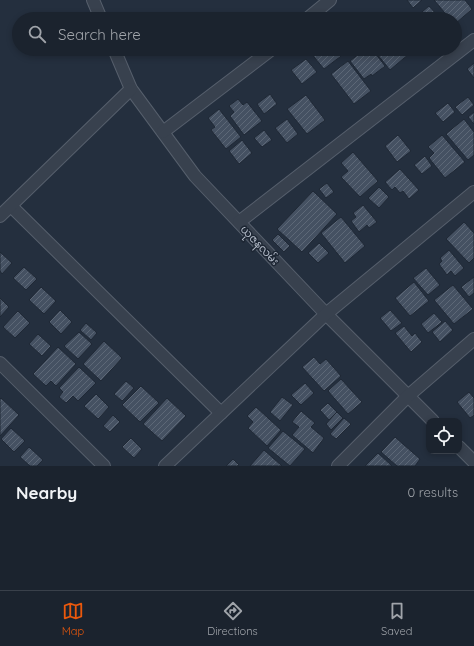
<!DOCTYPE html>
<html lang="en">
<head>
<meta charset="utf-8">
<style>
  :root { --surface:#1b232e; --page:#282f3a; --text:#f1f3f6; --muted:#a0a4aa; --line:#39404a; --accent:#ea580c }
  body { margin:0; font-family:Quicksand,"Noto Sans Myanmar",sans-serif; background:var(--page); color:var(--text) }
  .controls { position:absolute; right:12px; bottom:12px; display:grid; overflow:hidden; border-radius:8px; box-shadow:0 2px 6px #0003 }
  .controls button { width:36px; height:36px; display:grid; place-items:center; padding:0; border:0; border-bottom:1px solid var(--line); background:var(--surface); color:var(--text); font:20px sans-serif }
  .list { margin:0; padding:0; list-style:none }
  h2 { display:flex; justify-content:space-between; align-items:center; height:52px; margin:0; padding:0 16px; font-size:17px }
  h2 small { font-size:13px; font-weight:400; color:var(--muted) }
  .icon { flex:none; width:22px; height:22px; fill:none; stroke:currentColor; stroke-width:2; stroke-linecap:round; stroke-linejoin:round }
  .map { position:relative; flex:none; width:474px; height:466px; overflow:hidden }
  .search { position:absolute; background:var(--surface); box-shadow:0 2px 6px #0003; left:12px; right:12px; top:12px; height:44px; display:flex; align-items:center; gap:10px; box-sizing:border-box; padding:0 14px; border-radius:22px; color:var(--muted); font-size:15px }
  .sheet { height:124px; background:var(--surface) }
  nav { display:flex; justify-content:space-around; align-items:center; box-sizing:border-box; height:56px; border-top:1px solid var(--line); background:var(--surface); font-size:11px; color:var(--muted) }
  nav a { display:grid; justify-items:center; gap:2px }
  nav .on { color:var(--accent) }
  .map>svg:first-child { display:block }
  .building { fill:url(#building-hatch); stroke:#1f2835 }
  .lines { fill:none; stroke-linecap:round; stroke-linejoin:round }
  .minor-casing { stroke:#565f6c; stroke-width:14 }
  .minor { stroke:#38414e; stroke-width:12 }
  .labels { text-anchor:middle; stroke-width:3; stroke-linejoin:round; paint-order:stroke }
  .street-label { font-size:11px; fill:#b4bcc9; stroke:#1d2633 }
</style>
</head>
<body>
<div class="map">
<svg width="474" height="466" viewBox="0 0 474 466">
  <defs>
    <pattern id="building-hatch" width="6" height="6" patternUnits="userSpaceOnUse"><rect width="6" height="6" fill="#455162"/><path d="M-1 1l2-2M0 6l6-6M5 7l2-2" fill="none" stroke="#5d6877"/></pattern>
  </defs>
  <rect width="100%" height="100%" fill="#242f3e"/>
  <!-- building -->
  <g class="building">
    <path d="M407,0H422L413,8Z"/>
    <path d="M434,0H465L472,9L455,24V19H450Z"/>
    <path d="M429,6L438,16L434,19H418L416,17Z"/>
    <path d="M314,49H335L341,56L324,69L310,52Z"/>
    <path d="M365,49H372L385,66L372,76L371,74L364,79L350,61Z"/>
    <path d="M373,49H406L410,53L390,70Z"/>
    <path d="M306,59L317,72L302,84L291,70Z"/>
    <path d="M348,61L371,91L354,104L331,74Z"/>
    <path d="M474,63V78L467,69Z"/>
    <path d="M270,94L277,104L264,114L257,104Z"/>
    <path d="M306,95L325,120L307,134L287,109Z"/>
    <path d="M468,97L474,105L462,115L455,107Z"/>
    <path d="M238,99L243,105L247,102L262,121L244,135L230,116L234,112L229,106Z"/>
    <path d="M448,103L455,112L443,122L435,113Z"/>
    <path d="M219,109L241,137L226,149L211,130L215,127L208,118Z"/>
    <path d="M474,112V124L468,117Z"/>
    <path d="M287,119L298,134L287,143L275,128Z"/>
    <path d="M464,119L474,132V155L468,160L446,134Z"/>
    <path d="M264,130L272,140L262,147L254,138Z"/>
    <path d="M398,135L411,151L397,162L385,146Z"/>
    <path d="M442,135L465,162L445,178L429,158L434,153L428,147Z"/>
    <path d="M242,140L252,153L239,164L229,151Z"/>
    <path d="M353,152L378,181L360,197L341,177L348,171L341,163Z"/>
    <path d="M425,156L432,166L422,174L414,165Z"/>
    <path d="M400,169L419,190L409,199L403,191L400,193L395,187L392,190L385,182Z"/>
    <path d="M327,183L334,192L326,198L319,189Z"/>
    <path d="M379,187L389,197L379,208L368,198Z"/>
    <path d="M313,191L337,214L302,252L277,229Z"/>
    <path d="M363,205L377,222L369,228L367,225L359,232L351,221L356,217L353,213Z"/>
    <path d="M341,217L365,246L345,263L321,233Z"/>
    <path d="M464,222L474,233V258L469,263L446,239Z"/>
    <path d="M278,234L290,246L284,252L272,240Z"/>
    <path d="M319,243L329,253L318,263L308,253Z"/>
    <path d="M449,250L464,268L455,276L451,271L447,275L439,264L442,261L440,258Z"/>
    <path d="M0,252L12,263L2,274L0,271Z"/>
    <path d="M24,267L37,279L26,290L13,278Z"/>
    <path d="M426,268L440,285L428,295L413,278Z"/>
    <path d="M474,277V293L469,297L461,287Z"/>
    <path d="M414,282L429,301L410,316L395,298Z"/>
    <path d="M453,285L473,309L454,324L434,300Z"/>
    <path d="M41,287L56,301L44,314L29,300Z"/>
    <path d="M0,298L9,307L0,317Z"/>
    <path d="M60,310L72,322L61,334L49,322Z"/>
    <path d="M390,310L402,323L391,331L380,318Z"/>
    <path d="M18,311L30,323L15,338L3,327Z"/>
    <path d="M434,313L442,322L428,333L421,324Z"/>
    <path d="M445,321L453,330L440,342L432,332Z"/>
    <path d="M86,323L97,333L91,340L80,330Z"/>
    <path d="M404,326L412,336L415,333L422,342L411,352L395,333Z"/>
    <path d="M79,332L92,344L78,359L64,346Z"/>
    <path d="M38,334L51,346L42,356L29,344Z"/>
    <path d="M104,341L122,358L101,381L83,364Z"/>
    <path d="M58,347L76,364L56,386L51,381L46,386L33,374Z"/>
    <path d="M314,357L320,364L326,359L341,376L324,391L302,367Z"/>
    <path d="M79,367L96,383L78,401L73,396L66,403L59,397L63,392L59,388Z"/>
    <path d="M341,379L362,402L348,414L328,391Z"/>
    <path d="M126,381L134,388L122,401L114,394Z"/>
    <path d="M305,383L314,393L301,405L291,395Z"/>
    <path d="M141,386L159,403L140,422L122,405Z"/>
    <path d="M469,392L474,398V415L470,418L457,402Z"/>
    <path d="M96,394L109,407L98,419L84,406Z"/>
    <path d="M282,397L293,405L280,421L270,412Z"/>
    <path d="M1,398L19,415L0,436V399Z"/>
    <path d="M167,398L186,416L162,441L143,424Z"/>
    <path d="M328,403L337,412L329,420L320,410Z"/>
    <path d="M256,407L281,430L267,446L248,428L253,422L247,416Z"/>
    <path d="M301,411L315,423L311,427L324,438L313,453L292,435L299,427L292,422Z"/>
    <path d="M337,412L343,418L331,430L326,424Z"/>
    <path d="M113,415L120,422L110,432L103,426Z"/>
    <path d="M344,418L351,424L336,439L330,434Z"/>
    <path d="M11,428L25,441L14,452L1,439Z"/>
    <path d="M283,431L305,449L290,466L268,448Z"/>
    <path d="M395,437L420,459L415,466H397L381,452Z"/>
    <path d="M131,438L142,449L134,458L122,447Z"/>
    <path d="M29,447L43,460L37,466H30L20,457Z"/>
    <path d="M264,450L282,466H250Z"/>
    <path d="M378,453L392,466H365Z"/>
    <path d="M233,459L239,465L237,466H226Z"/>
  </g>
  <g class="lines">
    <!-- minor casing -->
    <g class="minor-casing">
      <g id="minor">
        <path d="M93,0L101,19"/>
        <path d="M307,19L330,0"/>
        <path d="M114,49L131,89L195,176L326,314L433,421"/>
        <path d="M163,132L272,49"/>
        <path d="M11,206L221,413"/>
        <path d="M0,216L131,89"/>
        <path d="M239,222L474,40"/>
        <path d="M0,363L104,466"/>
        <path d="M459,447L474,462"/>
        <path d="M165,466L326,314L474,192"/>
        <path d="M338,466L408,396L474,339"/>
      </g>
    </g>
    <!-- minor -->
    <use href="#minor" class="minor"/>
  </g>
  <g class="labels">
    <!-- street labels -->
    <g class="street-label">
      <text transform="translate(260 245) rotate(46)" y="4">ယုဇနလမ်း</text>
    </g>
  </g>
</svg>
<div class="controls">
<button><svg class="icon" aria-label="locate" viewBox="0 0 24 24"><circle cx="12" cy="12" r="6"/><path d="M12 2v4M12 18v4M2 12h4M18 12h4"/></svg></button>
</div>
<div class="search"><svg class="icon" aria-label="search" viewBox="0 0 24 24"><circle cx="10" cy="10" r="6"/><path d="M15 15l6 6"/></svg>Search here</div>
</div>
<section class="sheet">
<h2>Nearby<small>0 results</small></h2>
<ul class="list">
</ul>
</section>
<nav>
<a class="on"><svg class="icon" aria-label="map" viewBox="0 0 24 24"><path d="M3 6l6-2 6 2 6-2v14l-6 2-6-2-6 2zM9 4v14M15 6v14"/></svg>Map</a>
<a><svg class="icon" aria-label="directions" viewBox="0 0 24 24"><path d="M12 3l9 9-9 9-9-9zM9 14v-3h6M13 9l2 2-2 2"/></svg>Directions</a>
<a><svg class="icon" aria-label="saved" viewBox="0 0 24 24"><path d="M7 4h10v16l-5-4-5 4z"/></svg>Saved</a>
</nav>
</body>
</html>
